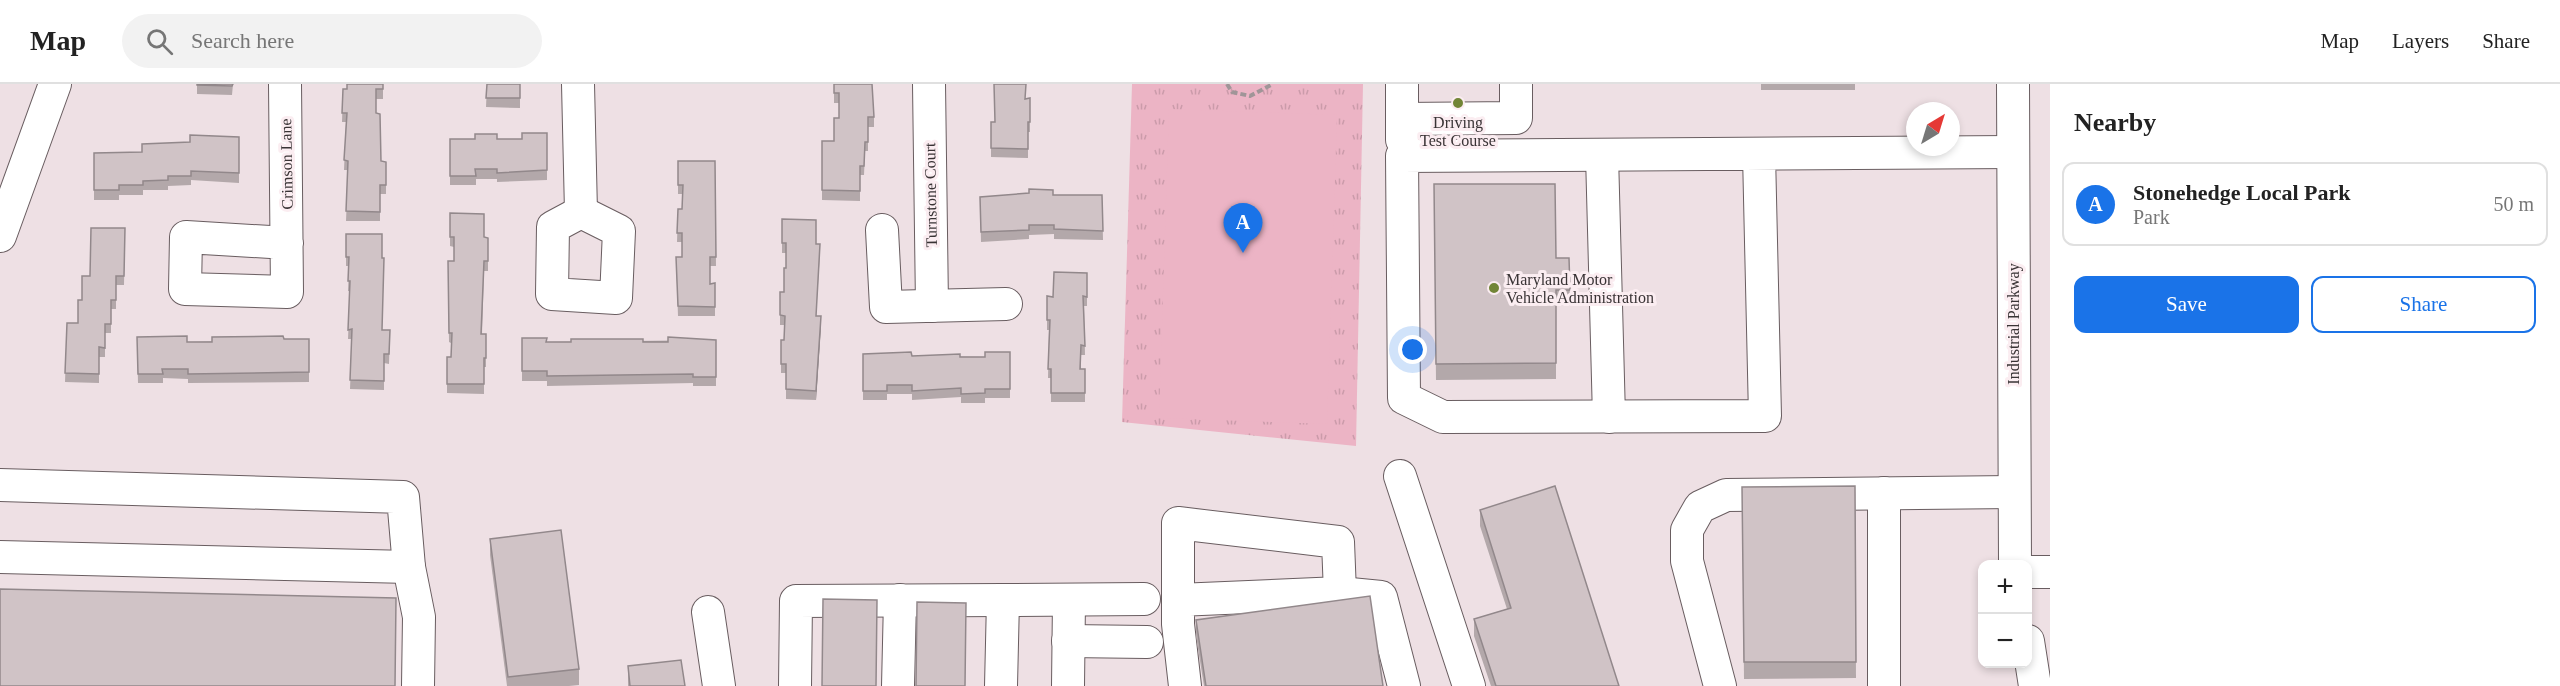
<!DOCTYPE html>
<html lang="en">
<head>
<meta charset="utf-8">
<style>
  :root { --surface:#fff; --page:#f2f2f2; --text:#222; --muted:#767676; --line:#e0e0e0; --accent:#1a73e8 }
  body { margin:0; font-family:Georgia,serif; background:var(--page); color:var(--text) }
  .controls { position:absolute; right:18px; bottom:18px; display:grid; overflow:hidden; border-radius:12px; box-shadow:0 3px 9px #0003 }
  .controls button { width:54px; height:54px; display:grid; place-items:center; padding:0; border:0; border-bottom:2px solid var(--line); background:var(--surface); color:var(--text); font:30px sans-serif }
  .compass { position:absolute; left:1906px; top:18px; width:54px; height:54px; border-radius:50%; background:var(--surface); box-shadow:0 3px 9px #0003; rotate:38deg }
  .you { position:absolute; left:1413px; top:266px; width:21px; height:21px; margin:-15px; border:4px solid #fff; border-radius:50%; background:#1a73e8; box-shadow:0 0 0 9px #1a73e833 }
  .badge { display:grid; place-items:center; width:39px; height:39px; border-radius:50%; background:var(--accent); color:#fff; font-size:20px; font-weight:700 }
  .pin { position:absolute; translate:-50% -50px; filter:drop-shadow(0 2px 3px #0008) }
  .pin::after { content:''; position:absolute; top:32px; width:21px; height:18px; background:inherit; clip-path:polygon(0 0,100% 0,50% 100%) }
  .list { margin:0; padding:0; list-style:none }
  h2 { display:flex; justify-content:space-between; align-items:center; height:78px; margin:0; padding:0 24px; font-size:26px }
  h2 small { font-size:20px; font-weight:400; color:var(--muted) }
  .list li { display:grid; grid-template-columns:39px 1fr auto; gap:18px; align-items:center; box-sizing:border-box; height:84px; margin:0 12px 12px; padding:0 12px; border:2px solid var(--line); border-radius:12px }
  .list b { display:block; font-size:22px; white-space:nowrap }
  .list p { margin:0; font-size:20px; white-space:nowrap; color:var(--muted) }
  .list em { font-size:20px; font-style:normal; color:var(--muted) }
  .actions { display:flex; gap:12px; padding:18px 24px }
  .actions a { flex:1; padding:14px 0; border:2px solid var(--accent); border-radius:12px; text-align:center; font-size:21px; color:var(--accent) }
  .actions .main { background:var(--accent); color:#fff }
  .icon { flex:none; width:33px; height:33px; fill:none; stroke:currentColor; stroke-width:2; stroke-linecap:round; stroke-linejoin:round }
  .map { position:relative; flex:none; width:2050px; height:602px; overflow:hidden }
  header { display:flex; align-items:center; gap:36px; box-sizing:border-box; height:84px; padding:0 30px; background:var(--surface); border-bottom:2px solid var(--line) }
  header strong { font-size:28px }
  nav { display:flex; gap:33px; margin-inline-start:auto; font-size:21px }
  .search { width:420px; height:54px; background:var(--page); display:flex; align-items:center; gap:15px; box-sizing:border-box; padding:0 21px; border-radius:33px; color:var(--muted); font-size:22px }
  main { display:flex }
  aside { flex:1; background:var(--surface) }
  .map>svg:first-child { display:block }
  .park { fill:url(#park-tufts) }
  .pitch { fill:#ecb4c5 }
  .lines { fill:none; stroke-linecap:round; stroke-linejoin:round }
  .minor-casing { stroke:#695d60; stroke-width:34 }
  .path { stroke:#a09598; stroke-width:4; stroke-dasharray:6 3; stroke-linecap:butt }
  .minor { stroke:#fff; stroke-width:32 }
  .wall { fill:#b3a8aa }
  .shaded-wall { fill:#92888b }
  .building { fill:#d0c3c6; stroke:#92888b; stroke-width:1.5 }
  .poi-dot { fill:#718536; stroke:#fbedf1; stroke-width:2 }
  .labels { text-anchor:middle; stroke-width:6; stroke-linejoin:round; paint-order:stroke }
  .poi-label { font-size:16px; fill:#393335; stroke:#fbedf1 }
  .street-label { font-size:16px; fill:#393335; stroke:#fbedf1 }
</style>
</head>
<body>
<header>
<strong>Map</strong>
<div class="search"><svg class="icon" aria-label="search" viewBox="0 0 24 24"><circle cx="10" cy="10" r="6"/><path d="M15 15l6 6"/></svg>Search here</div>
<nav><a>Map</a><a>Layers</a><a>Share</a></nav>
</header>
<main>
<div class="map">
<svg width="2050" height="602" viewBox="0 0 2050 602">
  <defs>
    <pattern id="park-tufts" width="24" height="20" patternUnits="userSpaceOnUse" patternTransform="scale(1.5)"><rect width="24" height="20" fill="#ecb4c5"/><path d="M3 7l-1-3M5 7V3M7 7l1-3M15 17l-1-3M17 17v-4M19 17l1-3" fill="none" stroke="#cb9baa"/></pattern>
  </defs>
  <rect width="100%" height="100%" fill="#eee0e4"/>
  <!-- park -->
  <path class="park" d="M1132,0H1363L1356,362L1122,338Z"/>
  <!-- pitch -->
  <path class="pitch" d="M1169,25L1337,31L1327,340L1159,334Z"/>
  <g class="lines">
    <!-- minor casing -->
    <g class="minor-casing">
      <g id="minor">
        <path d="M285,0L287,208L185,205L186,153L287,159"/>
        <path d="M578,0L581,128"/>
        <path d="M929,0L932,222"/>
        <path d="M1402,0V56"/>
        <path d="M2013,0L2015,480"/>
        <path d="M1402,35L1516,34V0"/>
        <path d="M1759,70L1765,332L1443,333L1404,314L1402,72L2013,68"/>
        <path d="M1602,71L1609,333"/>
        <path d="M581,128L619,147L616,214L552,210L553,143Z"/>
        <path d="M882,146L886,223L1006,220"/>
        <path d="M0,152L55,0"/>
        <path d="M1400,392L1469,602"/>
        <path d="M0,401L403,413L409,483L419,533L418,602"/>
        <path d="M0,473L409,483"/>
        <path d="M2028,488H2050"/>
        <path d="M1340,509L1381,513L1404,602"/>
        <path d="M1178,516L1340,509L1338,458L1178,439V540L1185,602"/>
        <path d="M708,528L719,602"/>
        <path d="M1068,557L1147,558"/>
        <path d="M2028,557L2035,602"/>
        <path d="M795,602L796,517L1003,516"/>
        <path d="M898,602L900,516"/>
        <path d="M1001,602L1003,516L1144,515"/>
        <path d="M1068,602L1069,516"/>
        <path d="M1720,602L1687,477V446L1700,423L1726,411L2013,408"/>
        <path d="M1884,602V409"/>
      </g>
    </g>
    <!-- path -->
    <path class="path" d="M1227,0L1232,8L1250,12L1273,0"/>
    <!-- minor -->
    <use href="#minor" class="minor"/>
  </g>
  <!-- wall -->
  <g class="wall">
    <path d="M197,0H233L232,11L197,10Z"/>
    <path d="M383,0V15H376V29L381,77L386,78V110H380V137H346L348,86H344L346,38H342L343,5H347Z"/>
    <path d="M487,0H520V24L486,23Z"/>
    <path d="M834,0L874,33V43H868V67H865L864,91H860V117L822,116V57H834L839,34V19H834Z"/>
    <rect x="1761" y="0" width="94" height="6"/>
    <path d="M1030,14V48H1028V74L991,73V38H995L1026,15Z"/>
    <path d="M547,49V96L497,98V95H476V101H450V55H522Z"/>
    <path d="M239,53V99L191,96V101L168,102V106H143V111H119V116H94V69L142,68L190,58Z"/>
    <path d="M678,77H715L716,182H710V200L715,199V232H678L676,173H682V158H677L678,125H682V110H678Z"/>
    <path d="M1434,100L1556,174H1569L1570,222H1556V295L1436,296Z"/>
    <path d="M1053,111H1102L1103,156L1054,155V150L1029,151V155L981,158L980,113Z"/>
    <path d="M450,129L484,153L488,163V187H484L482,250H486V283H484V310L447,309V273H451V259L449,258L448,177H454V163L450,162Z"/>
    <path d="M782,135L816,160L820,169L816,232L821,241L816,316L786,315V289H781V256H784L785,241H780V208H784L786,184V169H782Z"/>
    <path d="M125,144L124,201H116V225H111V249H105V273H99V299L65,298L67,239H78L82,216Z"/>
    <path d="M346,150L382,246H390L389,280L384,279V306L350,305L352,255H348L350,207H348L349,182H346Z"/>
    <path d="M1087,189V222H1084L1085,271H1081V285H1085V318H1051V294H1048L1049,246H1047V212L1053,213Z"/>
    <path d="M137,253L187,258L309,255V298L188,299V295L163,294V299H138Z"/>
    <path d="M522,254L546,258L716,256V302H693V299L547,302V297H522Z"/>
    <path d="M1010,268V314H985V319H961V313L912,316V310H887V316H863V270L912,272L985,273Z"/>
    <path d="M1855,402L1856,594L1744,595L1742,403Z"/>
    <path d="M1480,426L1619,602H1491L1474,552V535L1507,525L1480,442Z"/>
    <path d="M490,455L579,585V601L569,602H507L490,471Z"/>
    <path d="M1196,536L1383,602H1204L1196,552Z"/>
    <path d="M628,582L685,602H628Z"/>
  </g>
  <!-- shaded-wall -->
  <path class="shaded-wall" d="M821,232V241L816,316V307Z"/>
  <!-- building -->
  <g class="building">
    <path d="M197,0H233L232,2L197,1Z"/>
    <path d="M347,0H383V5H376V29L380,30L381,77L386,78V101H380V128L346,127L348,77L344,76L347,29H342L343,5H347Z"/>
    <path d="M487,0H520V14H486Z"/>
    <path d="M834,0H872L874,33H868V58H865L864,82H860V107L822,106V57H834V34H839V9H834Z"/>
    <path d="M994,0H1026L1025,15L1030,14V38H1028V65L991,64V38H995Z"/>
    <path d="M522,49H547V86L497,89V85H475L476,92H450V55H475V50H497V55H522Z"/>
    <path d="M190,51L239,53V89L191,87V92H168V96L143,97V101H119V106H94V69L142,68V60L190,58Z"/>
    <path d="M678,77H715L716,173H710V200L715,199V223L678,222L676,173H682V149H677L678,125H682L683,101H678Z"/>
    <path d="M1434,100H1555L1556,174H1569L1570,206H1556V279L1436,280Z"/>
    <path d="M1029,105L1053,106V111H1102L1103,147L1054,145V141H1029V146L981,148L980,113L1029,109Z"/>
    <path d="M450,129L484,130V153L488,154V177H484L481,250H486V274H484V300H447V273H451L452,249H449L448,177H454V153H450Z"/>
    <path d="M782,135L816,136V160H820L816,232H821L816,307L786,305V280H781V256H784L785,232L780,231V208H784V184H786V159H782Z"/>
    <path d="M91,144H125L124,192H116V216H111V240H105V264L99,263V290L65,289L67,239H78V216H82V192H90Z"/>
    <path d="M346,150H382V174H384L382,246H390L389,270H384V297L350,296L352,245L348,246L350,197H348L349,173H346Z"/>
    <path d="M1054,188L1087,189V213L1083,212L1085,262L1081,261L1080,285H1085V309H1051V285H1048L1050,236H1047V212L1053,213Z"/>
    <path d="M187,252V258H212V253L283,252L284,255H309V288L188,290V285H162L163,290H138L137,253Z"/>
    <path d="M668,253L716,256V293H693V290L547,292V287H522V254H547L546,258H571V255H643V258H668Z"/>
    <path d="M911,268L912,272L960,270V273H985V268H1010V305H985V309L961,310V304L912,307V301H887V307H863V270Z"/>
    <path d="M1555,402L1619,602H1496L1474,535L1511,524L1480,426Z"/>
    <path d="M1855,402L1856,578H1744L1742,403Z"/>
    <path d="M561,446L579,585L508,593L490,455Z"/>
    <path d="M0,505L396,514L395,602H0Z"/>
    <path d="M1370,512L1383,602H1206L1196,536Z"/>
    <path d="M823,515L877,516L876,602H822Z"/>
    <path d="M917,518L966,519L965,602H916Z"/>
    <path d="M681,576L685,602H630L628,582Z"/>
  </g>
  <!-- markers -->
  <g class="poi-dot">
    <circle cx="1458" cy="19" r="6"/>
    <circle cx="1494" cy="204" r="6"/>
  </g>
  <g class="labels">
    <!-- poi labels -->
    <g class="poi-label">
      <text x="1458" y="44">Driving<tspan x="1458" dy="18">Test Course</tspan></text>
      <text x="1506" y="201" text-anchor="start">Maryland Motor<tspan x="1506" dy="18">Vehicle Administration</tspan></text>
    </g>
    <!-- street labels -->
    <g class="street-label">
      <text transform="translate(286 80) rotate(-91)" y="6">Crimson Lane</text>
      <text transform="translate(930 111) rotate(-91)" y="6">Turnstone Court</text>
      <text transform="translate(2013 240) rotate(-90)" y="6">Industrial Parkway</text>
    </g>
  </g>
</svg>
<div class="controls">
<button>+</button>
<button>−</button>
</div>
<svg class="compass" viewBox="-18 -18 36 36"><path d="M0-13l5 13h-10z" fill="#e53935"/><path d="M0 13l5-13h-10z" fill="#767676"/></svg>
<div class="you"></div>
<div class="pin badge" style="left:1243px;top:169px">A</div>
</div>
<aside>
<h2>Nearby<small></small></h2>
<ul class="list">
<li><span class="badge">A</span><div><b>Stonehedge Local Park</b><p>Park</p></div><em>50 m</em></li>
</ul>
<div class="actions"><a class="main">Save</a><a>Share</a></div>
</aside>
</main>
</body>
</html>
